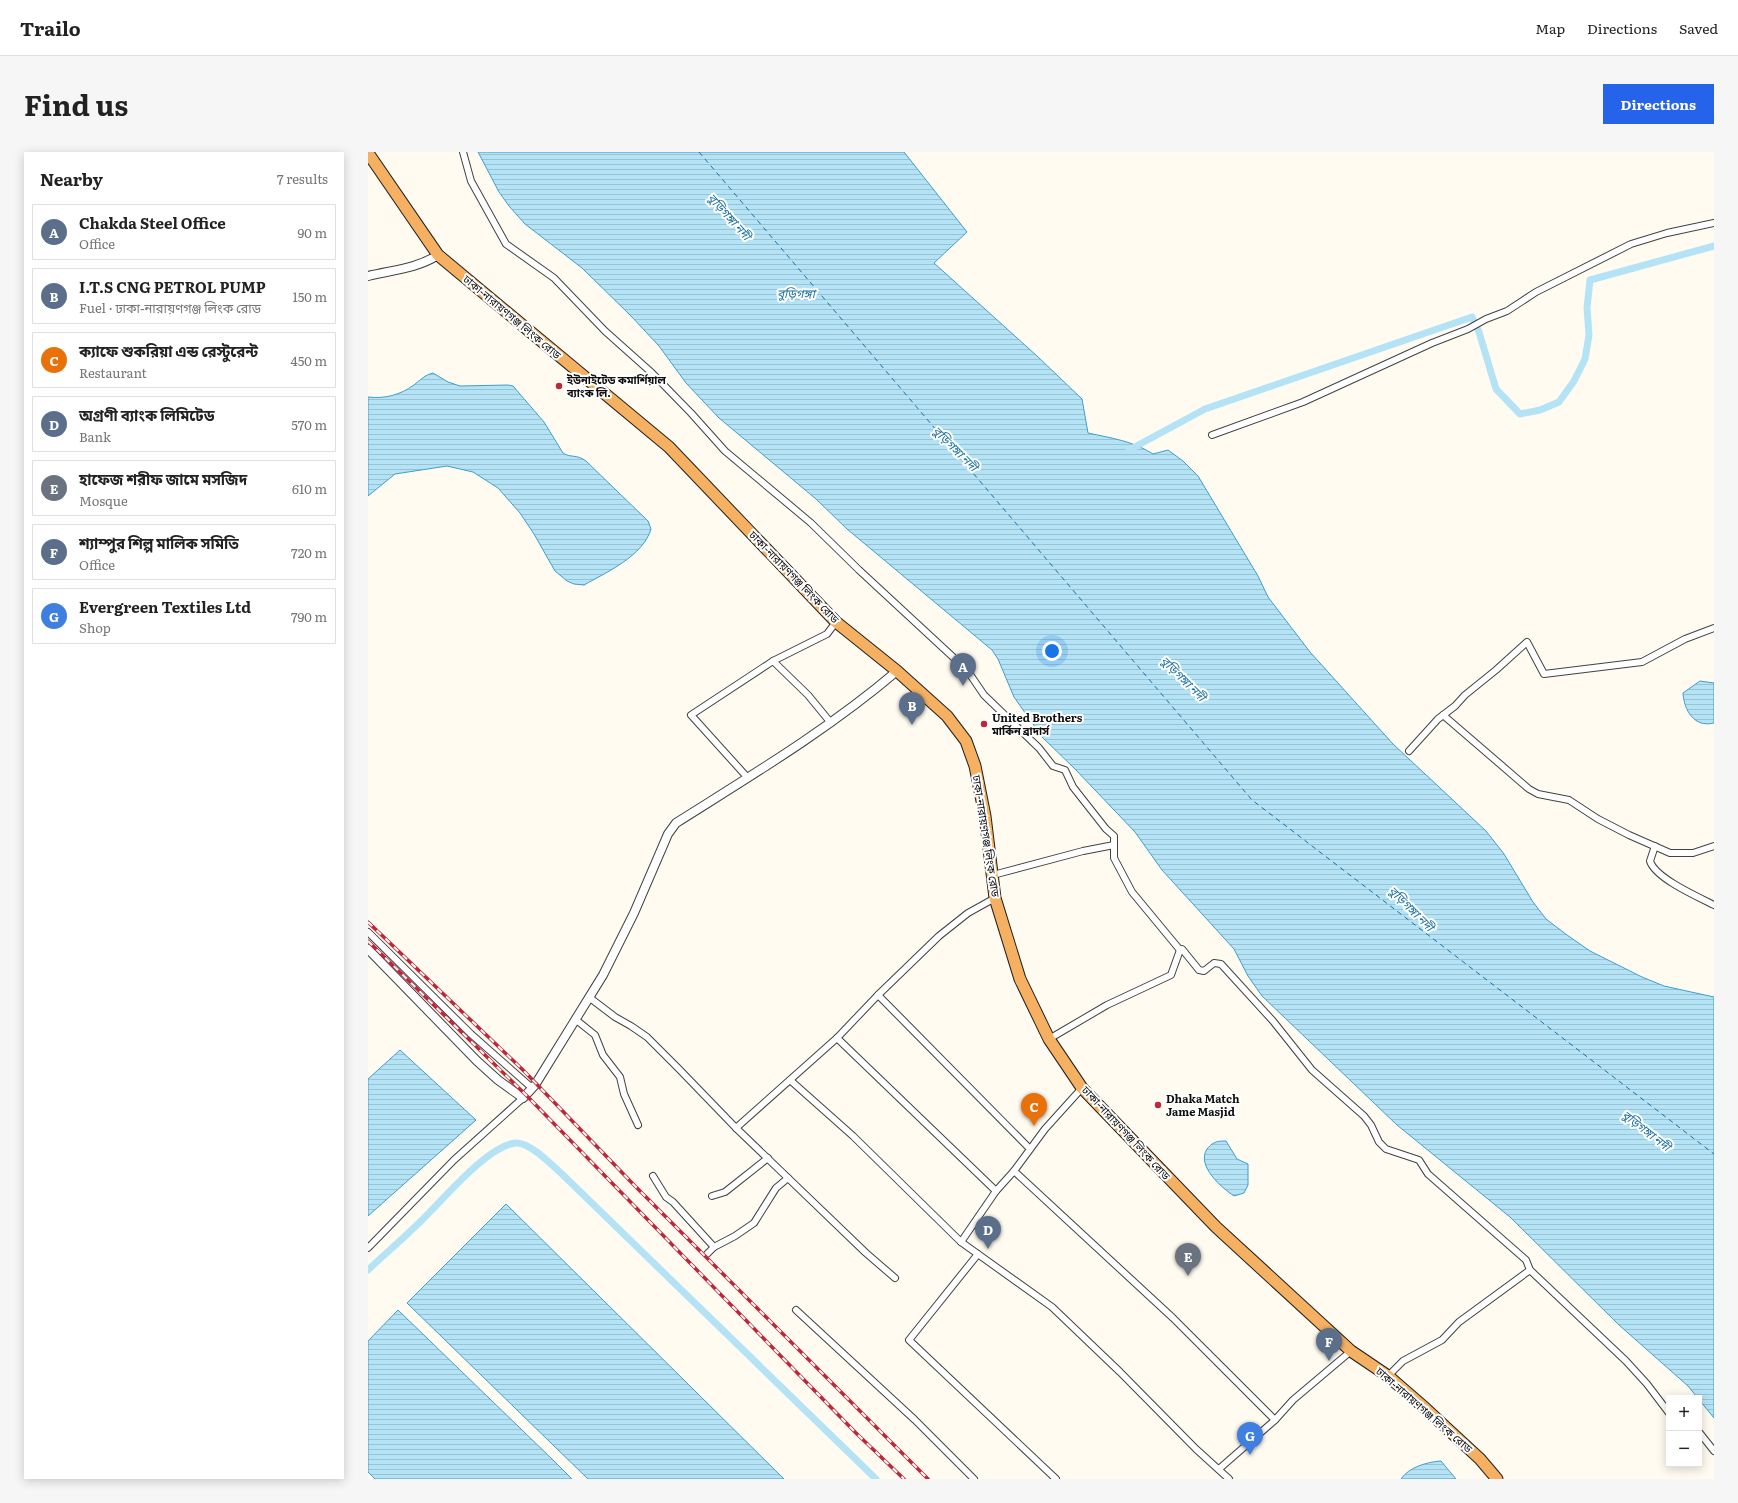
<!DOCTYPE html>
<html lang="en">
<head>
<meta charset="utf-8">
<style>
  :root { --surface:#fff; --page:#f6f6f6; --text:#222; --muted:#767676; --line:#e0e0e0; --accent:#2563eb }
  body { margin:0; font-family:Literata,"Noto Sans Bengali",serif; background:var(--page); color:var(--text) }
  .controls { position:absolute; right:12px; bottom:12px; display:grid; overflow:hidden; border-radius:0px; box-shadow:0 2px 10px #0003 }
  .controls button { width:36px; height:36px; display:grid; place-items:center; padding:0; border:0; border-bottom:1px solid var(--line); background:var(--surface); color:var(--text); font:20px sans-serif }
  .you { position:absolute; left:684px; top:499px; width:14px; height:14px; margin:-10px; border:3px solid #fff; border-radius:50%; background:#1a73e8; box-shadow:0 0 0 6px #1a73e833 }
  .badge { display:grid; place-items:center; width:26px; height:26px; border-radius:50%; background:var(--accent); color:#fff; font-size:13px; font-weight:700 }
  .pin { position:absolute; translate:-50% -33px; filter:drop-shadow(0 1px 2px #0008) }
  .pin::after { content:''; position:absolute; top:21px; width:14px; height:12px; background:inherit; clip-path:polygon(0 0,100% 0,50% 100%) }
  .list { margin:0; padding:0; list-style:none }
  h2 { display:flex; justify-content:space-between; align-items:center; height:52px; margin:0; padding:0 16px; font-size:17px }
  h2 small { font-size:13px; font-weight:400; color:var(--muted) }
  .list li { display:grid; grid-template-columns:26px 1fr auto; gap:12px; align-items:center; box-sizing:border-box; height:56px; margin:0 8px 8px; padding:0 8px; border:1px solid var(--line); border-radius:0px }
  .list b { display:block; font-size:15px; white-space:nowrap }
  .list p { margin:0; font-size:13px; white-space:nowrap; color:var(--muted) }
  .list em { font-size:13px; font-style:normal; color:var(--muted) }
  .map { position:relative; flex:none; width:1346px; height:1327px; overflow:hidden; border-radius:0px }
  header { display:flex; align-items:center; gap:24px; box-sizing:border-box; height:56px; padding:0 20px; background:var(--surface); border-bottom:1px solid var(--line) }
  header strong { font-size:19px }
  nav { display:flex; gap:22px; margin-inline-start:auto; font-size:14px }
  .intro { display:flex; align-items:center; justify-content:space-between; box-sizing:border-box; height:96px; padding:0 24px }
  h1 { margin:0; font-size:28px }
  .button { padding:10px 18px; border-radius:0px; background:var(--accent); color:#fff; font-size:14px; font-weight:700 }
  main { display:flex; gap:24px; padding:0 24px }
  aside { flex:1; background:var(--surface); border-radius:0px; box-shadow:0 2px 10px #0003 }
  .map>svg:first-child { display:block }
  .water { fill:url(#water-rules); stroke:#3d9ecd }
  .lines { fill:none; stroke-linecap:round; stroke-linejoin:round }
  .canal { stroke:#b5e3f6; stroke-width:7 }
  .ferry { stroke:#186fa1; stroke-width:1; stroke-dasharray:5 4; stroke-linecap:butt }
  .minor-casing { stroke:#424242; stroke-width:8 }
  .tertiary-casing { stroke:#424242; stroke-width:10 }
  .trunk-casing { stroke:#202020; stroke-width:13 }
  .minor { stroke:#fff; stroke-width:6 }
  .tertiary { stroke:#fff; stroke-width:8 }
  .trunk { stroke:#f5b061; stroke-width:11 }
  .rail-casing { stroke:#bf2739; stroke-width:3.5 }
  .rail { stroke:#fff; stroke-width:2; stroke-dasharray:6; stroke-linecap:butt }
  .poi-dot { fill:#bf2739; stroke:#fff; stroke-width:1.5 }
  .labels { text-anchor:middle; stroke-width:4; stroke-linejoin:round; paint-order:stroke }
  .street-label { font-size:11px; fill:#0f0f0f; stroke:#fff }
  .poi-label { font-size:11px; font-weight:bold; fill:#0f0f0f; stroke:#fff; text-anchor:start }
  .water-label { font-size:12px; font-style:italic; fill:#186fa1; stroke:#fff }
</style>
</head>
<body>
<header>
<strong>Trailo</strong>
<nav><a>Map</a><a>Directions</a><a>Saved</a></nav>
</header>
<div class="intro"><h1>Find us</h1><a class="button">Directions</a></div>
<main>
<aside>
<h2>Nearby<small>7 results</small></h2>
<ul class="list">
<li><span class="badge" style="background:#5c6f8a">A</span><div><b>Chakda Steel Office</b><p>Office</p></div><em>90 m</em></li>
<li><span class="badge" style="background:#5c6f8a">B</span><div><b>I.T.S CNG PETROL PUMP</b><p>Fuel · ঢাকা-নারায়ণগঞ্জ লিংক রোড</p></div><em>150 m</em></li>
<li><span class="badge" style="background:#e8710a">C</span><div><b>ক্যাফে শুকরিয়া এন্ড রেস্টুরেন্ট</b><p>Restaurant</p></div><em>450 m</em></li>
<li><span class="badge" style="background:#5c6f8a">D</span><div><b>অগ্রণী ব্যাংক লিমিটেড</b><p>Bank</p></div><em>570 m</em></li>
<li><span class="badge" style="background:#6b7280">E</span><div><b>হাফেজ শরীফ জামে মসজিদ</b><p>Mosque</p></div><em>610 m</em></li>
<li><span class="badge" style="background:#5c6f8a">F</span><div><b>শ্যাম্পুর শিল্প মালিক সমিতি</b><p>Office</p></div><em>720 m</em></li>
<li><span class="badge" style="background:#3f7fe0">G</span><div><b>Evergreen Textiles Ltd</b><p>Shop</p></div><em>790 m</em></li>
</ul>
</aside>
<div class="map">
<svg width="1346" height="1327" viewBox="0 0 1346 1327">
  <defs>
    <pattern id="water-rules" width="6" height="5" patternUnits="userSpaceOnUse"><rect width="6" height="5" fill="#b5e3f6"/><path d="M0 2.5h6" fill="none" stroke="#9ac2d2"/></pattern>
  </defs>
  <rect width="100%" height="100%" fill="#fffbf1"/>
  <!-- water -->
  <g class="water">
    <path d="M110,0H536L599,80L566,111L669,204L714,247L720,281C743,286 765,289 785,302L800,298L815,309L830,324L890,424L900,445L942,500L1025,592L1118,679L1136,702L1165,750L1178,767L1199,783L1222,799L1274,825L1296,834L1346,845V1266L1320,1234L1251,1173L1142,1065L1029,973L894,844L880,824L866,797L794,718L767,680L707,617L674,585L646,545L630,507L624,498L479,377L448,347L351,266L318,231L291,194L263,164L214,116L157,72L141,54L131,40Z"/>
    <path d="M65,221L80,230L92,234L140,233L145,234L176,270L195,301C202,306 209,302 218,309L280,369L283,377C275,404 239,420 216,433L206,432L199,429L187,419L166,382L152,361L130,336L105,320L79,314L27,322L0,344V245C17,247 32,243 46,233C52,228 57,223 65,221Z"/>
    <path d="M1332,529L1346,531V571C1326,576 1316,558 1315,541Z"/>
    <path d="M32,898L108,968L0,1064V927Z"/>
    <path d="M858,989L869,1007L880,1012V1033L876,1041L866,1044C854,1036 828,1014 839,997C841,995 843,992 846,991C849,989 854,989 858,989Z"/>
    <path d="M138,1052L416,1327H220L39,1151Z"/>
    <path d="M30,1158L185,1308L204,1327H7L0,1320V1189Z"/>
    <path d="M1073,1309L1088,1327H1033C1041,1315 1059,1310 1073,1309Z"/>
  </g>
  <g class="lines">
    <!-- canal -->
    <g class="canal">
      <path d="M761,298L837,257L1104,165L1111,180L1128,237L1152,262L1172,258L1191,250L1206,229L1217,207L1221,183L1219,156L1222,128L1346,94"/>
      <path d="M0,1118C18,1101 37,1085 54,1068C75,1048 120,993 148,991C162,990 185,1014 195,1023L508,1327"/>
    </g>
    <!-- ferry -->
    <path class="ferry" d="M331,0L884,648L1346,1002"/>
    <!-- minor casing -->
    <g class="minor-casing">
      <g id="minor">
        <path d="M95,0L103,29L138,92L186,126L237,179L284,221L323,261L357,299L443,371L491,418L599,518L616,543L671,596L685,614L697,618L705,635L738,677L746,684V706L764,740L812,798"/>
        <path d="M844,283L935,250L1064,191L1100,177L1118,167L1139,159L1168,140L1263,92L1299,81L1346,71"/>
        <path d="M405,509L440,543L463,571"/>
        <path d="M1075,563L1161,637L1170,642L1201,648L1230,667L1261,683L1302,701H1325L1346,694"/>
        <path d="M1041,599L1070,567L1087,554L1097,543L1128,518L1159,490L1176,522L1274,510L1317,487L1346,476"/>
        <path d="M379,625L323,563L405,509L459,482L468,470"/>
        <path d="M1287,694L1282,709C1287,726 1330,745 1346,753"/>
        <path d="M625,723L715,699L746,693"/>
        <path d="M0,780L103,882L164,936"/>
        <path d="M510,843L662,997"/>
        <path d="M222,846L247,865L263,874L279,885L310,916L368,976L498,1101L527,1126"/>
        <path d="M207,867L227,883L235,903L252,925L256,942L270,973"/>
        <path d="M469,886L628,1039"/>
        <path d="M681,887L739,853L803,823L812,798L814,797L831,818L836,819L846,811L853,812L905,869L944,918L996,964L1003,973L1011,990L1018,997L1051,1008L1060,1022L1158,1108L1162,1118L1258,1209L1279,1232L1301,1261"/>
        <path d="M422,928L485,984L593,1090L684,1155L752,1220L828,1297L861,1327"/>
        <path d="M368,976L469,886L510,843L571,784L600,761L627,746"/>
        <path d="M646,1019L805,1166L907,1268"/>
        <path d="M285,1024L298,1045L305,1050L346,1095"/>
        <path d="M344,1044L357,1040L400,1006"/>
        <path d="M593,1090L628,1039L646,1019L677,977L714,936"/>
        <path d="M0,1096L86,1008L155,946"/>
        <path d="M339,1102L346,1095L367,1084L386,1071L408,1036L420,1026"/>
        <path d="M610,1102L541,1188L688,1327"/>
        <path d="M428,1158L547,1268L606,1327"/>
        <path d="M1020,1224L1035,1209L1074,1188L1091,1170L1162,1118"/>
        <path d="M1331,1280L1346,1299"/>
        <path d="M851,1317L907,1268L925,1248L983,1199"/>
      </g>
    </g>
    <!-- tertiary casing -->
    <g class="tertiary-casing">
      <g id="tertiary">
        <path d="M0,124C24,118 48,117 70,103"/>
        <path d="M0,797L109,909L130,928L155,946L167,933L235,823L266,761L300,682L308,671C384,623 461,577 529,519"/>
      </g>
    </g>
    <!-- trunk casing -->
    <g class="trunk-casing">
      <path id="trunk" d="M0,1L70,103L301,295L468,470L529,519L579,564L598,589L607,614L617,664L627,746L652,827L681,887L714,936L848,1075L983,1199L1020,1224L1058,1257L1112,1307L1129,1327"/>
    </g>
    <!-- minor -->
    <use href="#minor" class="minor"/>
    <!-- tertiary -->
    <use href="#tertiary" class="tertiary"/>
    <!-- trunk -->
    <use href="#trunk" class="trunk"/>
    <!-- rail casing -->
    <g class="rail-casing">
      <g id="rail">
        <path d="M0,770L155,918L267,1034L560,1327"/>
        <path d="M0,789L159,944L488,1281L536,1327"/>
      </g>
    </g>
    <!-- rail -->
    <use href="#rail" class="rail"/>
  </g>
  <!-- markers -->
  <g class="poi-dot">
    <circle cx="191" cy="234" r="4"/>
    <circle cx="616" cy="572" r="4"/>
    <circle cx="790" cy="953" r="4"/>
  </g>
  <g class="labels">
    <!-- street labels -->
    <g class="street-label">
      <text transform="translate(144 165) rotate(40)" y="4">ঢাকা-নারায়ণগঞ্জ লিংক রোড</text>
      <text transform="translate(426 425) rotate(46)" y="4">ঢাকা-নারায়ণগঞ্জ লিংক রোড</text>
      <text transform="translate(618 684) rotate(81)" y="4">ঢাকা-নারায়ণগঞ্জ লিংক রোড</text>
      <text transform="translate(758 981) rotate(47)" y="4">ঢাকা-নারায়ণগঞ্জ লিংক রোড</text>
      <text transform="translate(1056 1258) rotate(41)" y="4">ঢাকা-নারায়ণগঞ্জ লিংক রোড</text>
    </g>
    <!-- poi labels -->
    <g class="poi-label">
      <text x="199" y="232">ইউনাইটেড কমার্শিয়াল<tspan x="199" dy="13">ব্যাংক লি.</tspan></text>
      <text x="624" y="570">United Brothers<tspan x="624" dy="13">মার্কিন ব্রাদার্স</tspan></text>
      <text x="798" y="951">Dhaka Match<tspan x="798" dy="13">Jame Masjid</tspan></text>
    </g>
    <!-- water labels -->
    <g class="water-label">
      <text transform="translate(361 65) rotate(48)" y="4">বুড়িগঙ্গা নদী</text>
      <text x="428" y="146">বুড়িগঙ্গা</text>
      <text transform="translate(587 297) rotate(45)" y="4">বুড়িগঙ্গা নদী</text>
      <text transform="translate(815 527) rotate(45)" y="4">বুড়িগঙ্গা নদী</text>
      <text transform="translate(1043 757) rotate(45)" y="4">বুড়িগঙ্গা নদী</text>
      <text transform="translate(1278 979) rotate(38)" y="4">বুড়িগঙ্গা নদী</text>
    </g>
  </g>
</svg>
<div class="controls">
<button>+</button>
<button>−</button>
</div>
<div class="you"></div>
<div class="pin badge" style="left:595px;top:534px;background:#5c6f8a">A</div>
<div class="pin badge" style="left:544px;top:573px;background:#5c6f8a">B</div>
<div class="pin badge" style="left:666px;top:974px;background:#e8710a">C</div>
<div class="pin badge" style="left:620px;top:1097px;background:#5c6f8a">D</div>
<div class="pin badge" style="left:820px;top:1124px;background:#6b7280">E</div>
<div class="pin badge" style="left:961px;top:1209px;background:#5c6f8a">F</div>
<div class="pin badge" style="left:882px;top:1303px;background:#3f7fe0">G</div>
</div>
</main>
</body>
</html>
